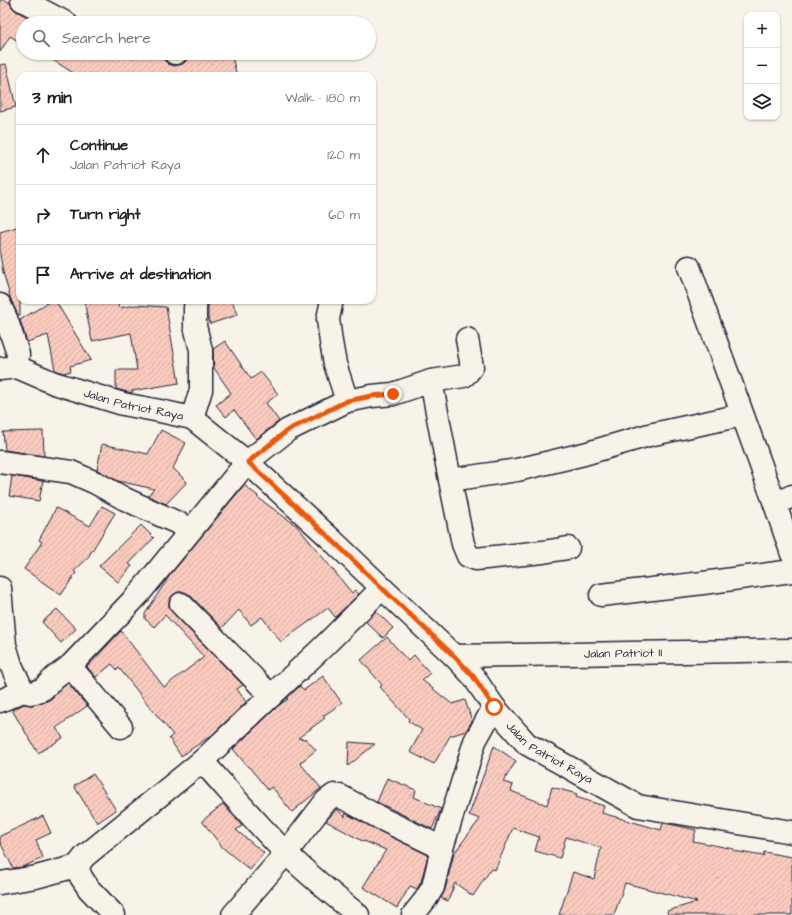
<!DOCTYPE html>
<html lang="en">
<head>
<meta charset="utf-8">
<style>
  :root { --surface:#fff; --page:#f6f6f6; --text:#202124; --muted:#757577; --line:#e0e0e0 }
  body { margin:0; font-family:"Architects Daughter",sans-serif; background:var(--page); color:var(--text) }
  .controls { position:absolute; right:12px; top:12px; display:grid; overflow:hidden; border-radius:8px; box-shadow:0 1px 3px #0004 }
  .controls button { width:36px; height:36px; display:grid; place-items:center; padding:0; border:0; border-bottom:1px solid var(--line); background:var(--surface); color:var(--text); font:20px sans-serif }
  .stop { position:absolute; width:12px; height:12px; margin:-9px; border:3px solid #ea580c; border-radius:50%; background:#fff }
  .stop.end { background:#ea580c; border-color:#fff; box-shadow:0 1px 4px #0008 }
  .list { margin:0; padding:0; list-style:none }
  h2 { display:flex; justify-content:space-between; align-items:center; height:52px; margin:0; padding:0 16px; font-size:17px }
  h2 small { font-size:13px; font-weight:400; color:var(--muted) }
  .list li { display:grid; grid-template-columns:26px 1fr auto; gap:12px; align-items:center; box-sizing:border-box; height:60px; padding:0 16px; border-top:1px solid var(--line) }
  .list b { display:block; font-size:15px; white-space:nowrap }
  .list p { margin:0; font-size:13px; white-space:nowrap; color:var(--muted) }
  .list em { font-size:13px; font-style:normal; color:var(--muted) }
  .icon { flex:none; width:22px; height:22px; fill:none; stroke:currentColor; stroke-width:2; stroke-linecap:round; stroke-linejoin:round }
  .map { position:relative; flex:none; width:792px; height:915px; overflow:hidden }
  .search { position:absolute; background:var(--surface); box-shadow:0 1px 3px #0004; left:16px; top:16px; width:360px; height:44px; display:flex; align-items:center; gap:10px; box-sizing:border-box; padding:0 14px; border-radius:22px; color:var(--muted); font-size:15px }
  .panel { position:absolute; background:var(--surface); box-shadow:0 1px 3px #0004; left:16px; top:72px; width:360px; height:232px; border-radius:12px }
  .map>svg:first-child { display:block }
  .building { fill:url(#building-hatch); stroke:#22223b }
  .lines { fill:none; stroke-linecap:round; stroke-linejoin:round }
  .minor-casing { stroke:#22223b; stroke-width:25 }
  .minor { stroke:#f7f3e8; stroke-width:22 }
  .route { stroke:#ea580c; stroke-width:5 }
  .labels { text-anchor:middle; stroke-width:3; stroke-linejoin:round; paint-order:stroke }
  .street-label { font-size:12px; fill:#22223b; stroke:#f7f3e8 }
</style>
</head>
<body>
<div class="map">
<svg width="792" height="915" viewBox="0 0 792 915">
  <defs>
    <pattern id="building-hatch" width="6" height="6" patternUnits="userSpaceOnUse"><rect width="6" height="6" fill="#facbbe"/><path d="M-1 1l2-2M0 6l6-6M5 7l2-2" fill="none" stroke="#d6aea4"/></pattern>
  </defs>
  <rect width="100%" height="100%" fill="#f7f3e8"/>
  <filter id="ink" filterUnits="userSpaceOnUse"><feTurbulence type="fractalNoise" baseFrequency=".025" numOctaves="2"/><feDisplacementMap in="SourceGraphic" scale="8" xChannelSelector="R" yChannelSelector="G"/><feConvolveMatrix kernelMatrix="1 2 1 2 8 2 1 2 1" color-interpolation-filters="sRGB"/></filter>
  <g filter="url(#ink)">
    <!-- building -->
    <g class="building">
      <path d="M0,0H5L10,3L12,7L16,11L39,23H23V44L10,36L0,52Z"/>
      <path d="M42,53H133L163,54L164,60L168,64L175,66L183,64L187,60L188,55L218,57L231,53L237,76H141L89,74L88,76H78Z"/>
      <path d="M6,64L16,107L0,111V65Z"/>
      <path d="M20,226V315H18L11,300L3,272L0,255V232Z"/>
      <path d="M52,300H55L91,360L70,366L71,371L63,373L55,370L48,335L27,342L20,320Z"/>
      <path d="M84,300H117L119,308L136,305L166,307L179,383L132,391V393L116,389V370H137L131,333L92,341Z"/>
      <path d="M208,300H232L237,315L210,324L208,318Z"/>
      <path d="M225,341L251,379L261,372L278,394L266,403L279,421L256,439L234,410L226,417L216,405L231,393L214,368L213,349Z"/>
      <path d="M161,430L186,443L173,468L187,482L166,504L148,496L154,489L118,481L97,470L102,444L148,454Z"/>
      <path d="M43,431L44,456L5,450L3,432Z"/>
      <path d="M12,476L43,481L39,501L9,496Z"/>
      <path d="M244,485L258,496L257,497L297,526L352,593L355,590L359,594L335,617L328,608L281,642L262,617L251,625L239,610L222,628L190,595L185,592H178L173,595L169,601V607L172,612L243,685L237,689L246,702L212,735L181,756L169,738L173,735L146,702L119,668L117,670L112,664L96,677L87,667L121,631L164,687L204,657L165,615L154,627L145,619V614L170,575Z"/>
      <path d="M102,506L115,513L87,559L74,571L76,573L61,595L24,569L42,542L39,540L56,508L90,526Z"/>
      <path d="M141,525L154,538L129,564L132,566L118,582L99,566Z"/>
      <path d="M57,609L76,629L61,643L42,622Z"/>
      <path d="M376,611L393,628L383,638L366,622Z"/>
      <path d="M387,637L408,661L414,655L430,673L422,680L452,704L465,700L472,721L466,731L450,736L434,764L410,752L422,730L408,721L409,719L380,687L382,685L361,660Z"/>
      <path d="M323,676L342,703L323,716L325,718L298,738L306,739L316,750L300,763L321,788L292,812L272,787L268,790L249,767H248L233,749L278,706L288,699L287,698L300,686L304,690Z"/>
      <path d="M68,683L87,706L56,728L63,738L38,753L12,710L24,704L32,705L47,701L52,698Z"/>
      <path d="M349,742L375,744L348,766Z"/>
      <path d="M494,746L516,761L503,782L513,785L511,791L547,805L552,787L577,794L576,797L604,806L602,813L661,830L663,823L679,826L696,830L693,841L734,849V851L763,856L764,852L792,857V915H668L667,911L697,902L625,883L614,915H559L573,872L594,879L601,848L566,837L560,858L535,851L539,837L513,828L495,870L491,869L473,896L455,883L448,901L441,898L445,890L454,853L480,819L469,815Z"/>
      <path d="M93,774L116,810L97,823L74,786Z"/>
      <path d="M387,778L416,790L414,797L441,809L432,829L377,802Z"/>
      <path d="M223,804L242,826L236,830L264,853L250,870L223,848L202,821Z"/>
      <path d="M337,809L345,817V813L377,830L428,855L421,882L417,889L410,886L397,908L363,887L386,850L364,841V842L326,821Z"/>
      <path d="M43,816L51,833L36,840L43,858L22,867L13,868L0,842V836Z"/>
    </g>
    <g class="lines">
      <!-- minor casing -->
      <g class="minor-casing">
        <g id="minor">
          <path d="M22,0L66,23"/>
          <path d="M175,53H176"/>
          <path d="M689,267L775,504L792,554"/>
          <path d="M332,300L328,319L331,342L335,364L347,401"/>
          <path d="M0,305L7,321L18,354L17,367"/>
          <path id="s1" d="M0,369L17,367L54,383L123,404L160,411L192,418L247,462L330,538L382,588L454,656L473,676L494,707L527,744L638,806L792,832"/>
          <path d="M431,381L450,480L517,470L584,454L649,435L742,415"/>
          <path d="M192,418L201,390V350L195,326V308L196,300"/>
          <path d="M0,462L71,472L96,483L125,499L191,529"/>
          <path d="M450,480L463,544L468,556L476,559L543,552L568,548"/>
          <path d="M775,504L792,496"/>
          <path d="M0,588L5,645L11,665L23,691L30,693L35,692L43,689L55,677L70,666L137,596L247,462L288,430L347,401L372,396L393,394L431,381L464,376L468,372L472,367L467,339"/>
          <path d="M601,595L703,583L792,571"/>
          <path d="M181,604L271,696"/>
          <path id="s2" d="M454,656L792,650"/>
          <path d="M70,666L121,727"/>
          <path d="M0,701L23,691"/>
          <path d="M202,761C230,792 257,824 286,853C309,875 333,895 358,915"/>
          <path d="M77,866L81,877L89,889L114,915"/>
          <path d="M0,883L36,877L77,866L85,856L202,761L323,647L382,588"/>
          <path d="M233,915L286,853L326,801L334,795L340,796L382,819L442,848"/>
          <path d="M413,915L425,900L433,887L442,848L475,741L494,707"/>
        </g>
      </g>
      <!-- minor -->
      <use href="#minor" class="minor"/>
    </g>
  </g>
  <g class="lines" filter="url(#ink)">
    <!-- route -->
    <path class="route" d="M393,394L372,396L347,401L288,430L248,462L330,538L382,588L454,656L473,676L494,707"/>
  </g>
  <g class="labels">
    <!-- street labels -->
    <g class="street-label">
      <text dy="4" stroke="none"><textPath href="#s1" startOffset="140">Jalan Patriot Raya</textPath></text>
      <text dy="4" stroke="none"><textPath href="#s2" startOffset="169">Jalan Patriot II</textPath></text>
      <text dy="4" stroke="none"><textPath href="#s1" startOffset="692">Jalan Patriot Raya</textPath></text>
    </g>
  </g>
</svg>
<div class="controls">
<button>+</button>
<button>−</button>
<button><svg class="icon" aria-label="layers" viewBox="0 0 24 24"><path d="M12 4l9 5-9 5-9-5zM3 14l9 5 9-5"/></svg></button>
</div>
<div class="stop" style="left:494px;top:707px"></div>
<div class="stop end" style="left:393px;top:394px"></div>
<div class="search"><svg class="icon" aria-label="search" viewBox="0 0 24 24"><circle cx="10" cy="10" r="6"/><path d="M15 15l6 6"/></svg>Search here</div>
<section class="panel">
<h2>3 min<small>Walk · 180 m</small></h2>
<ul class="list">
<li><svg class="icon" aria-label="ahead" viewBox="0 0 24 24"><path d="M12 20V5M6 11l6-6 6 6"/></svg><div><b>Continue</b><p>Jalan Patriot Raya</p></div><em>120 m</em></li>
<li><svg class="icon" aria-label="right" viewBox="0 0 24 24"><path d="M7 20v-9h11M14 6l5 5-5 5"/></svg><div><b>Turn right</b></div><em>60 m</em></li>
<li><svg class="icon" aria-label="arrive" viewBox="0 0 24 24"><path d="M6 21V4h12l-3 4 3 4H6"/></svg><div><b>Arrive at destination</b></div></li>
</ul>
</section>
</div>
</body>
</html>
